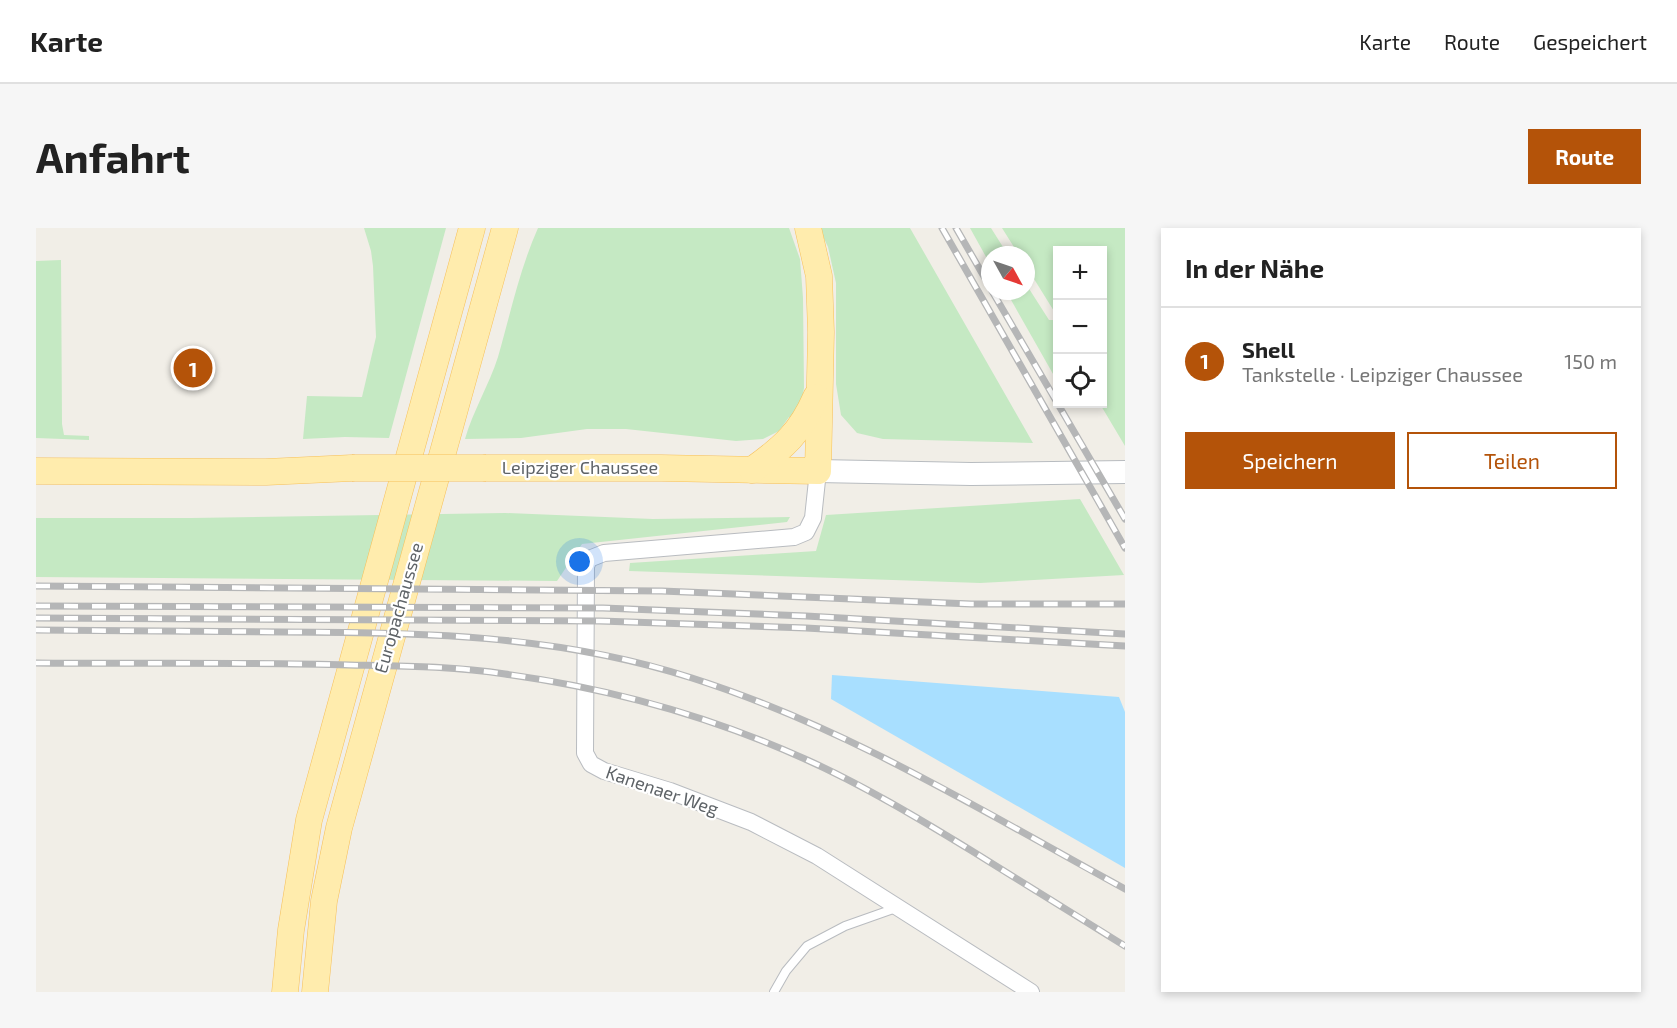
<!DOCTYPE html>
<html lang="de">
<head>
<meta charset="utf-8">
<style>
  :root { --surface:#fff; --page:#f6f6f6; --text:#222; --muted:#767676; --line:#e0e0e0; --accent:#b45309 }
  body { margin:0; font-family:"Exo 2",sans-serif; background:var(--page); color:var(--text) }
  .controls { position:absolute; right:18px; top:18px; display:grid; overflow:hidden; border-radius:0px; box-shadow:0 3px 9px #0003 }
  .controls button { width:54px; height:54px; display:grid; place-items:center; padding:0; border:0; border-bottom:2px solid var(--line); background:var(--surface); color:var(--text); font:30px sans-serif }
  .compass { position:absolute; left:945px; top:18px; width:54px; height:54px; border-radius:50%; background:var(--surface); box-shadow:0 3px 9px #0003; rotate:130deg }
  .you { position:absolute; left:544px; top:334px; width:21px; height:21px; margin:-15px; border:4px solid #fff; border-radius:50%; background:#1a73e8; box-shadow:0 0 0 9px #1a73e833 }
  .badge { display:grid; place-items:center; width:39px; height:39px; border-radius:50%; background:var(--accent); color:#fff; font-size:20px; font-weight:700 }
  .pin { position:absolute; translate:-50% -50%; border:3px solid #fff; box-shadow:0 2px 6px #0006 }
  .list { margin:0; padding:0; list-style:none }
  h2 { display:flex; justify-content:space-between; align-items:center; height:78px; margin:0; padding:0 24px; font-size:26px }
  h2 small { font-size:20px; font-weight:400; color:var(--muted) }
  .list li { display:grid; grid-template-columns:39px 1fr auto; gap:18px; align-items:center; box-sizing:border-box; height:108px; padding:0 24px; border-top:2px solid var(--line) }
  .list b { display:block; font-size:22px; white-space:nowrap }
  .list p { margin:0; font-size:20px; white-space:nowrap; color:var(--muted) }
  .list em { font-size:20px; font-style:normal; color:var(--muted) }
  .actions { display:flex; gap:12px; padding:18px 24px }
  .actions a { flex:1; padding:14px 0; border:2px solid var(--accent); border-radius:0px; text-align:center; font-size:21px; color:var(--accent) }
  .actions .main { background:var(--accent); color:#fff }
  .icon { flex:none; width:33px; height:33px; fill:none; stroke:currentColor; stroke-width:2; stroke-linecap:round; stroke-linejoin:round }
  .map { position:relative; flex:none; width:1089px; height:764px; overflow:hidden; border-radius:0px }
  header { display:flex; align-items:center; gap:36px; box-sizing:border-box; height:84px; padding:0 30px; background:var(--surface); border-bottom:2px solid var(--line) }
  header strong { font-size:28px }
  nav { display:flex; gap:33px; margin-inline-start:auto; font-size:21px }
  .intro { display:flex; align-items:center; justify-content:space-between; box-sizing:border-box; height:144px; padding:0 36px }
  h1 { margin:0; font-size:42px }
  .button { padding:15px 27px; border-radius:0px; background:var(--accent); color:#fff; font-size:21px; font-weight:700 }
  main { display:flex; gap:36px; padding:0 36px }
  aside { flex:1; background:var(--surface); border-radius:0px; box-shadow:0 3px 9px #0003 }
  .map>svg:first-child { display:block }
  .green { fill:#c5e9c3 }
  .water { fill:#a8dfff }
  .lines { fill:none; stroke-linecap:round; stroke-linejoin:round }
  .service-casing { stroke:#b9bcc0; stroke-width:10 }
  .minor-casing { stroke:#b9bcc0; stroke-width:18 }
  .secondary-casing { stroke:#b8bcc0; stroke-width:24 }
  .primary-casing { stroke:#f7c05a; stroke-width:27 }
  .service { stroke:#fff; stroke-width:8 }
  .minor { stroke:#fff; stroke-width:16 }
  .secondary { stroke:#fff; stroke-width:22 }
  .primary { stroke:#ffecad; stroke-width:26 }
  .rail-casing { stroke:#b5b6b7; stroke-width:7 }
  .rail { stroke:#fff; stroke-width:4.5; stroke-dasharray:14; stroke-linecap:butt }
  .primary-bridge-casing { stroke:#f7c05a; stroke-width:27; stroke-linecap:butt }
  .primary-bridge { stroke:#ffecad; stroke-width:26 }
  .labels { text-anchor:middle; stroke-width:4.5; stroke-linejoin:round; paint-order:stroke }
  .street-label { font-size:18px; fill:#5e6367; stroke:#fff }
</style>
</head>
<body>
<header>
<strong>Karte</strong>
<nav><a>Karte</a><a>Route</a><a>Gespeichert</a></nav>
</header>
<div class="intro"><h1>Anfahrt</h1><a class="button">Route</a></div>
<main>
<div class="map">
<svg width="1089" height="764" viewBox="0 0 1089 764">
  <rect width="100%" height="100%" fill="#f1eee7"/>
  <!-- green -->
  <g class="green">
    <path d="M328,0H410L353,210L309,209L267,211L271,168L326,169L340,109L337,38L335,23Z"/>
    <path d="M502,0H753L764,31L767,70L768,160L765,177L759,190L753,189L743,203L727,211L700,213L590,201H551L485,210L429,211C437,183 453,157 462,129C475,84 483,43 502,0Z"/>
    <path d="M783,0H874L997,215L847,211L821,205L805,187L800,156V55L792,19Z"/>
    <path d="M934,0H955L972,27H954V36Z"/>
    <path d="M966,0H1089V218L1064,176H1066V22H1022L1021,88L990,38V27H983Z"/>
    <path d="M25,32L26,196L28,207L53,208V212L0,210V33Z"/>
    <path d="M990,56L1013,92H1021V153L970,63H990Z"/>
    <path d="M1044,271L1088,347L944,355L593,343L594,335L780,323L790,287Z"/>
    <path d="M469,285L617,291L754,289L751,294L546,316L521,353L0,349V290H155Z"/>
  </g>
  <!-- water -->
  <path class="water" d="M796,447L1083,469L1089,484V640L795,471Z"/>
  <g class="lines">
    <!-- service casing -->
    <g class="service-casing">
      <path id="service" d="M738,764L750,743L771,718L809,698L860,680"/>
    </g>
    <!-- minor casing -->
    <g class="minor-casing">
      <path id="minor" d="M782,243L777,290L770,304L758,309L568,325L553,331L550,338L549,525L555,536L568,543L634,563L715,594L781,628L995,764"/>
    </g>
    <!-- secondary casing -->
    <g class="secondary-casing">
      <path id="secondary" d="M782,243L935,246L1089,244"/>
    </g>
    <!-- primary casing -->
    <g class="primary-casing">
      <g id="primary">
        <path d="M450,240H625L782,243L785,104L783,48L772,0"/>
        <path d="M716,242C747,220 765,204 780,169"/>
        <path d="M0,243L230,244L316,240"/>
        <path d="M249,764L255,702L273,592L436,0"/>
        <path d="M279,764L288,673L303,600L469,0"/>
      </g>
    </g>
    <!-- service -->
    <use href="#service" class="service"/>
    <!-- minor -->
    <use href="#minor" class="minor"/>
    <!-- secondary -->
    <use href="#secondary" class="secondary"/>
    <!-- primary -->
    <use href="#primary" class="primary"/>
    <!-- rail casing -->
    <g class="rail-casing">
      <g id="rail">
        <path d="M906,0L1089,320"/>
        <path d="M920,0L954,59"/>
        <path d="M956,63L1089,291"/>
        <path d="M0,358L626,363L935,376H1089"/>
        <path d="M0,378L567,380L770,388L1089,406"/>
        <path d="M0,390L564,393L770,400L1089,418"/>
        <path d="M0,402C82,403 165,403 247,404C385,404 524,407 656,450C810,499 948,584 1089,661"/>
        <path d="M0,435C104,436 209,434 313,437C365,438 417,438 469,446C572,460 674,488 769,531C827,557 882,590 936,623C987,655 1038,686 1089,718"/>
      </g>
    </g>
    <!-- rail -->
    <use href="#rail" class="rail"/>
    <!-- primary-bridge casing -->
    <g class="primary-bridge-casing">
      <path id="primary-bridge" d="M316,240H450"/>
    </g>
    <!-- primary-bridge -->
    <use href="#primary-bridge" class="primary-bridge"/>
  </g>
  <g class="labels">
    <!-- street labels -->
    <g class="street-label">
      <text x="544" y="246">Leipziger Chaussee</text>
      <text transform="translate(363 380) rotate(-74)" y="6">Europachaussee</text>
      <text transform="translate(626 563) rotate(19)" y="6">Kanenaer Weg</text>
    </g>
  </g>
</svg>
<div class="controls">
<button>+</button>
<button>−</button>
<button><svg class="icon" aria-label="locate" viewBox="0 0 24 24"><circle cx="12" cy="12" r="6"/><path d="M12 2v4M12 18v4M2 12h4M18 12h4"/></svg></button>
</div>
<svg class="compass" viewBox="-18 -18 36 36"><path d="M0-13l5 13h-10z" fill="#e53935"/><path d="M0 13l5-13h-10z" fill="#767676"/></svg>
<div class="you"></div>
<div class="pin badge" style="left:157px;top:140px">1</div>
</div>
<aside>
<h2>In der Nähe<small></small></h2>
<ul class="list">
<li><span class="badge">1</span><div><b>Shell</b><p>Tankstelle · Leipziger Chaussee</p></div><em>150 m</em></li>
</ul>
<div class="actions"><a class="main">Speichern</a><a>Teilen</a></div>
</aside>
</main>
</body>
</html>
